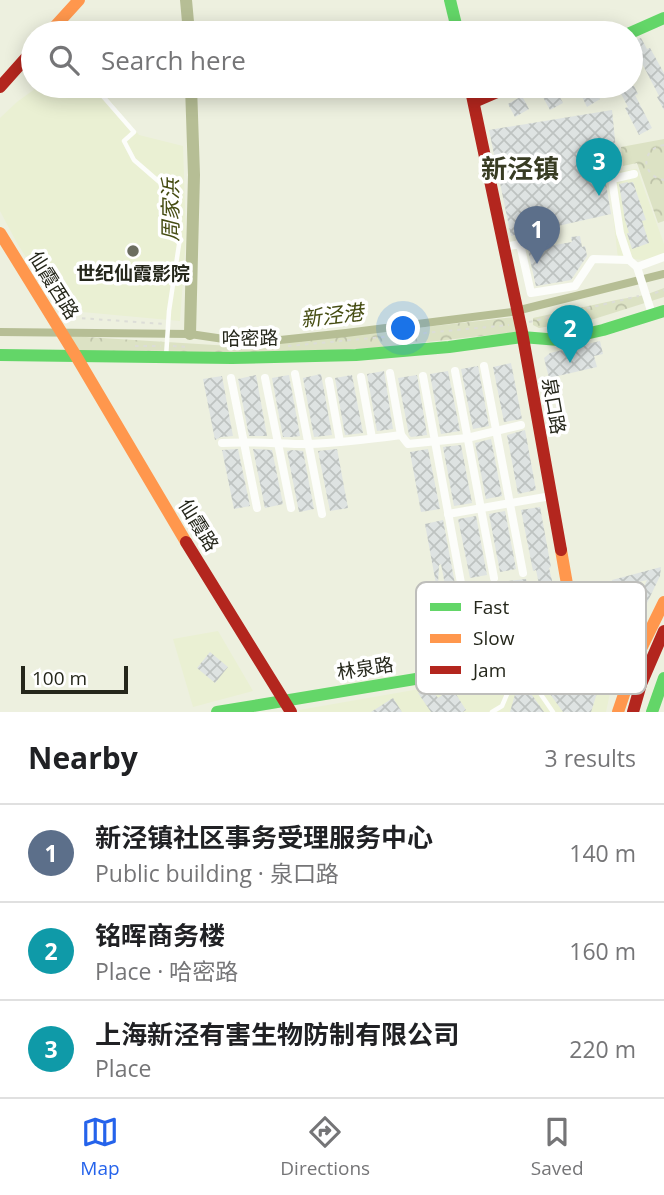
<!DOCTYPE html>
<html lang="en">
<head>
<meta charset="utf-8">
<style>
  :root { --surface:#fff; --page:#f6f6f6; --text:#202124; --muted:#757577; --line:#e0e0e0; --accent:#2563eb }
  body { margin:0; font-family:"Open Sans","Noto Sans SC",sans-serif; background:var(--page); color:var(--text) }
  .scale { position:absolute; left:21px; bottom:18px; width:107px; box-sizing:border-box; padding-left:7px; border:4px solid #25271b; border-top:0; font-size:19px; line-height:24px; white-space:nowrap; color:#25271b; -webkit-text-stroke:5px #fff; paint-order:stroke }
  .you { position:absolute; left:404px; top:329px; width:24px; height:24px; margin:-18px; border:5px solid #fff; border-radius:50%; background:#1a73e8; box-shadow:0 0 0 10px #1a73e833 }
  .badge { display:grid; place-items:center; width:46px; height:46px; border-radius:50%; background:var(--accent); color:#fff; font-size:23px; font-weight:700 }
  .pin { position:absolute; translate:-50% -58px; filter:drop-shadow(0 2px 4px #0008) }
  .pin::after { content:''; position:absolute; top:37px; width:24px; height:21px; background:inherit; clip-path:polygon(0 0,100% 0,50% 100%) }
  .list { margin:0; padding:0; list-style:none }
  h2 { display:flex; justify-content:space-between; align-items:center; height:91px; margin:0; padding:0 28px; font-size:30px }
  h2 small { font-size:23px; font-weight:400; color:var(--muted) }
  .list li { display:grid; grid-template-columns:46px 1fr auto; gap:21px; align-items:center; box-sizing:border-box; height:98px; padding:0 28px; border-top:2px solid var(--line) }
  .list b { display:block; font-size:26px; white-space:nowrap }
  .list p { margin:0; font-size:23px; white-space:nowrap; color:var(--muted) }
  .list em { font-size:23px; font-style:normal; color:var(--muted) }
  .icon { flex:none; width:38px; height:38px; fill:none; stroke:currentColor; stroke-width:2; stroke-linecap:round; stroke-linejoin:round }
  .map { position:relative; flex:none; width:664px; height:712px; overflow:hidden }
  .search { position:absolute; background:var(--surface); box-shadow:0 4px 18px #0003; left:21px; right:21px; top:21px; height:77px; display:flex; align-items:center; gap:18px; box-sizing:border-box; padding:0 24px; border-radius:38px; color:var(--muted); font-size:26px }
  .sheet { height:385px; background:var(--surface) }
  nav { display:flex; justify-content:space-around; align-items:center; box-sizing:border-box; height:98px; border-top:2px solid var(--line); background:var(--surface); font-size:19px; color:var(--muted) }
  nav a { display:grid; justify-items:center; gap:4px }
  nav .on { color:var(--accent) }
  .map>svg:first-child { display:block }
  .built { fill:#eaf0d3 }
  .forest { fill:url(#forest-crowns) }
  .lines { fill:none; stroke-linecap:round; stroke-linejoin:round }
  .canal { stroke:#b6be95; stroke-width:8 }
  .river { stroke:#b6be95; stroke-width:12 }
  .building { fill:url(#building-cross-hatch); fill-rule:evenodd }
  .path { stroke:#dcddd7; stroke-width:2; stroke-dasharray:3.5 5; stroke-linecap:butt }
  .lane { stroke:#fcfdfa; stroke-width:4.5 }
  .street { stroke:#fcfdfa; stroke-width:8 }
  .fast { stroke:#63d668; stroke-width:12 }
  .slow { stroke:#ff974d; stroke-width:12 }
  .jam { stroke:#b3261e; stroke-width:12 }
  .poi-dot { fill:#6b6d60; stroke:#fff; stroke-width:2.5 }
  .labels { text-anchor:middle; stroke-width:7; stroke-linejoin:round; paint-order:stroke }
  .poi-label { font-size:19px; font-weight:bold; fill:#25271b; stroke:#fff }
  .street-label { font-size:19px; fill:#25271b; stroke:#fff }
  .water-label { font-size:21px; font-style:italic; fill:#464d13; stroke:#fff }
  .district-label { font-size:26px; font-weight:bold; fill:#383c23; stroke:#fff }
  .key { fill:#fff; stroke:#bebebb; stroke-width:2 }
  .key-label { font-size:19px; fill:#25271b }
</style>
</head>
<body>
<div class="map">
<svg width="664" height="712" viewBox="0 0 664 712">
  <defs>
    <pattern id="forest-crowns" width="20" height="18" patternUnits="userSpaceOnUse" patternTransform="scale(1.75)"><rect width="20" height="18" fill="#dce2c4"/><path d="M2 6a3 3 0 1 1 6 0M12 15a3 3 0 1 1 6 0" fill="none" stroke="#bdc2a8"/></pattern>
    <pattern id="building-cross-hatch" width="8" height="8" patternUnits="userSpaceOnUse" patternTransform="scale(1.75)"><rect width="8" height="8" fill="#dee3e2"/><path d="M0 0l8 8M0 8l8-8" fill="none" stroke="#bec3c1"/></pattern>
  </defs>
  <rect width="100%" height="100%" fill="#edf0df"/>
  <!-- built -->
  <g class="built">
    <path d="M39,86H98L139,135L183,146L186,236L180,321L60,310L17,243L0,211V118L17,102Z"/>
    <path d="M637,169L664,244V255L645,260L618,258L608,173Z"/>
    <path d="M218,631L253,691L193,707L173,639Z"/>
    <path d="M604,657L611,688L606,712H300L299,710Z"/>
  </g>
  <!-- forest -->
  <g class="forest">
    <path d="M664,139V221L658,223L637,163L623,166L621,147Z"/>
    <path d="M664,288V297L594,319L539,328L533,325V318L616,300L645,295Z"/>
    <path d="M514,317L516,332L375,348L267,353L80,352L70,336L247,347Z"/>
  </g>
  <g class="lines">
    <!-- canal -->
    <path class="canal" d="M0,332L190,334L251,343L346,333L512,312L664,274"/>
    <!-- river -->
    <g class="river">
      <path d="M186,0L189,33"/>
      <path d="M190,334L194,175L191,86"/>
    </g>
  </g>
  <!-- building -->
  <g class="building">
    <path d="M641,38L647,49L650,48L664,73V110L657,97L659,96L631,42Z"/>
    <path d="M537,86H554L563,103L550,110Z"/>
    <path d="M577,86H593L600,99L587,107Z"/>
    <path d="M617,86H634L638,94L635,95L652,128L639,135L625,108L628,107Z"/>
    <path d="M522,96L529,109L515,117L508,104Z"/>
    <path d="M612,110L618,170L610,171L608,165L603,166L611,214L540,230L543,247L572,242L571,237L580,236L582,247L585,246L587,256L571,280L536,286L524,233L511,236L489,130Z"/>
    <path d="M628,182V183L633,182L646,220L642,221L649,243L632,249L627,233H629L625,220L619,184Z"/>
    <path d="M600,341L603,354L594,356L597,367L549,378L544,358L550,353Z"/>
    <path d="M511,363L522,419L504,422L493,367Z"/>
    <path d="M478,366L489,426L473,429L461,369Z"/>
    <path d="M384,371L393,429L377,431L367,374Z"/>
    <path d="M448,371L460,431L441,434L430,374Z"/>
    <path d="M321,374L332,435L314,437L303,378Z"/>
    <path d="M256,375L267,436H249L238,379Z"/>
    <path d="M289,375L300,436L292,437H283L272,378Z"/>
    <path d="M352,375L363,433L345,435L335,378Z"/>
    <path d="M417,375L427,435L411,437L409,435L398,378Z"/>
    <path d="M222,376L233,436L221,437L215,440L203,379Z"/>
    <path d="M525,430L536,490L518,494L507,435Z"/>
    <path d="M491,439L502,496L486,499L475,443Z"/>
    <path d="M461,445L472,503L454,506L443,447Z"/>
    <path d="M238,449L250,506L234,509L222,450Z"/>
    <path d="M253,449L272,450L283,504L265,508Z"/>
    <path d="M337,449L348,508L330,511L318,451Z"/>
    <path d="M428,449L440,509L421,512L410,452Z"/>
    <path d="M293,450L303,451L314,509L299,512L287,451Z"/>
    <path d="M540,507L551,567L549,568L561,617L560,623L557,634L553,637L519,642L508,581L526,579L535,625L547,622L536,570L533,571L521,510Z"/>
    <path d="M505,511L516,569L500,572L489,514Z"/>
    <path d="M476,516L487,575L470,578L458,519Z"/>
    <path d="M443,520L455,584L456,590L465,588L476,649L458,652L441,564L439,565L438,584H436L425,524Z"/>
    <path d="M661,567L660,576L635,628L620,631L612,580ZM647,580L628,623L622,586Z"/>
    <path d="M210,652L228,667L215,683L197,668Z"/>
    <path d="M581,668L585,672L590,669L597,679L594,682L598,690L591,712H563L540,680L551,672Z"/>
    <path d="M452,688L466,710L463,712H431L418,693L432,690L438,698Z"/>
    <path d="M516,691L532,695L544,712H510Z"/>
    <path d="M393,698L402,712H371Z"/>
  </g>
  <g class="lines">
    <!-- path -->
    <g class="path">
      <path d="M664,145C640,149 641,176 664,180"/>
      <path d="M655,293L664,290"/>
      <path d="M65,317L164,324"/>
      <path d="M529,322L639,296"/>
      <path d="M135,346H161"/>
      <path d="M173,346L189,347"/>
      <path d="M288,346L509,325"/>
    </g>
    <!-- lane -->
    <g class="lane">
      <path d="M94,86L134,132L124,141L134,160L164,186L174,206L180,238L169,311L166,357"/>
      <path d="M533,683L553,712"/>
      <path d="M492,712L502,706L511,685L533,683L531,661"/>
    </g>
    <!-- street -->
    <g class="street">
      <path d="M634,174L612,179L620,233L629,260L637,267L652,314"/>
      <path d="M504,247L520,244L531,293L575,286L593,259L629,260"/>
      <path d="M637,267L664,257"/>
      <path d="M484,366L523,573"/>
      <path d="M455,371L494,578"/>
      <path d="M390,373L401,435"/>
      <path d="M295,374L322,514"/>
      <path d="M423,376L461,583"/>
      <path d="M361,377L372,438"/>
      <path d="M231,378L257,508"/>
      <path d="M265,378L291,508"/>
      <path d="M329,381L340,442"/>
      <path d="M222,443C251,441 280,444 309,444C340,443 371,439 401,435L408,444L467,438L521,425"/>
      <path d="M448,514L551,496"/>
    </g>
    <!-- fast -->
    <g class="fast">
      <path d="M450,0L458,33"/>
      <path d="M630,33L664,18"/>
      <path d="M0,355L232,358L356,355L449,347L522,337L559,340L603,330L664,311"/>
      <path d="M217,712L644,641"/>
      <path d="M652,712L664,678"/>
    </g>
    <!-- slow -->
    <g class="slow">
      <path d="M49,33L79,0"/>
      <path d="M0,233L76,356L186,542"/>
      <path d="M561,550L579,652"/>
      <path d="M618,712L636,659L664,602"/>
    </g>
    <!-- jam -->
    <g class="jam">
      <path d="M470,86L522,332L561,550"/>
      <path d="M0,87L33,50"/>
      <path d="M474,102L511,86"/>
      <path d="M186,542L291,712"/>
      <path d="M633,712L641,684L664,631"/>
    </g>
  </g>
  <!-- markers -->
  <circle class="poi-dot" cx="133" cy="251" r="7"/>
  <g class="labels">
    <!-- poi labels -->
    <g class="poi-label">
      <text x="133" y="280">世纪仙霞影院</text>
    </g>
    <!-- street labels -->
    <g class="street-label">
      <text transform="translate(54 285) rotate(58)" y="7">仙霞西路</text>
      <text transform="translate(250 338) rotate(-1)" y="7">哈密路</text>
      <text transform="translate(554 406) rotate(80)" y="7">泉口路</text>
      <text transform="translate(199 525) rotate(58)" y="7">仙霞路</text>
      <text transform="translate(365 668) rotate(-9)" y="7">林泉路</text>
    </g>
    <!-- water labels -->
    <g class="water-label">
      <text transform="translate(171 210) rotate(-90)" y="7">周家浜</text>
      <text transform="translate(332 316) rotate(-7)" y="7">新泾港</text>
    </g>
    <!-- district labels -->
    <g class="district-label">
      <text x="520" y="178">新泾镇</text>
    </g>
  </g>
  <!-- legend -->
  <rect x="416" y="582" width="230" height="112" rx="10" class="key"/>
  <rect x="430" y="603" width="31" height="8" fill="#63d668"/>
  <rect x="430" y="634" width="31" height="9" fill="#ff974d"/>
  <rect x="430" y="666" width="31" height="8" fill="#b3261e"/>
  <g class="key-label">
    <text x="473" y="614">Fast</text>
    <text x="473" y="645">Slow</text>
    <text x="473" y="677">Jam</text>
  </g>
</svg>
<div class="scale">100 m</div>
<div class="you"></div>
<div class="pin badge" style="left:537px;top:264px;background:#5c6f8a">1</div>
<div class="pin badge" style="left:570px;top:363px;background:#0f9aa8">2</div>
<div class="pin badge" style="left:599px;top:196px;background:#0f9aa8">3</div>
<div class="search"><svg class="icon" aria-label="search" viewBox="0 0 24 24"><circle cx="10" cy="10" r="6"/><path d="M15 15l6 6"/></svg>Search here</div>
</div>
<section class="sheet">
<h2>Nearby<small>3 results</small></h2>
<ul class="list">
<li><span class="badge" style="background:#5c6f8a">1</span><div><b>新泾镇社区事务受理服务中心</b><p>Public building · 泉口路</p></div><em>140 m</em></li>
<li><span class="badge" style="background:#0f9aa8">2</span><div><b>铭晖商务楼</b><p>Place · 哈密路</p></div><em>160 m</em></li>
<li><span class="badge" style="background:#0f9aa8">3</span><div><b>上海新泾有害生物防制有限公司</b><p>Place</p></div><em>220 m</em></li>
</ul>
</section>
<nav>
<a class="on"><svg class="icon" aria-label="map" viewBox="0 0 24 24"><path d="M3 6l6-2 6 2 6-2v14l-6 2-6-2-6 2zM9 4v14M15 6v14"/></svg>Map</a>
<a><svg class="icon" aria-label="directions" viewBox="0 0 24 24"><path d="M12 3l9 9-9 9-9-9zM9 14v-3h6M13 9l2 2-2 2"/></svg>Directions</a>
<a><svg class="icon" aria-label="saved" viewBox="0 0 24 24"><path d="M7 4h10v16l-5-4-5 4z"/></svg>Saved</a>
</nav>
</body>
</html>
